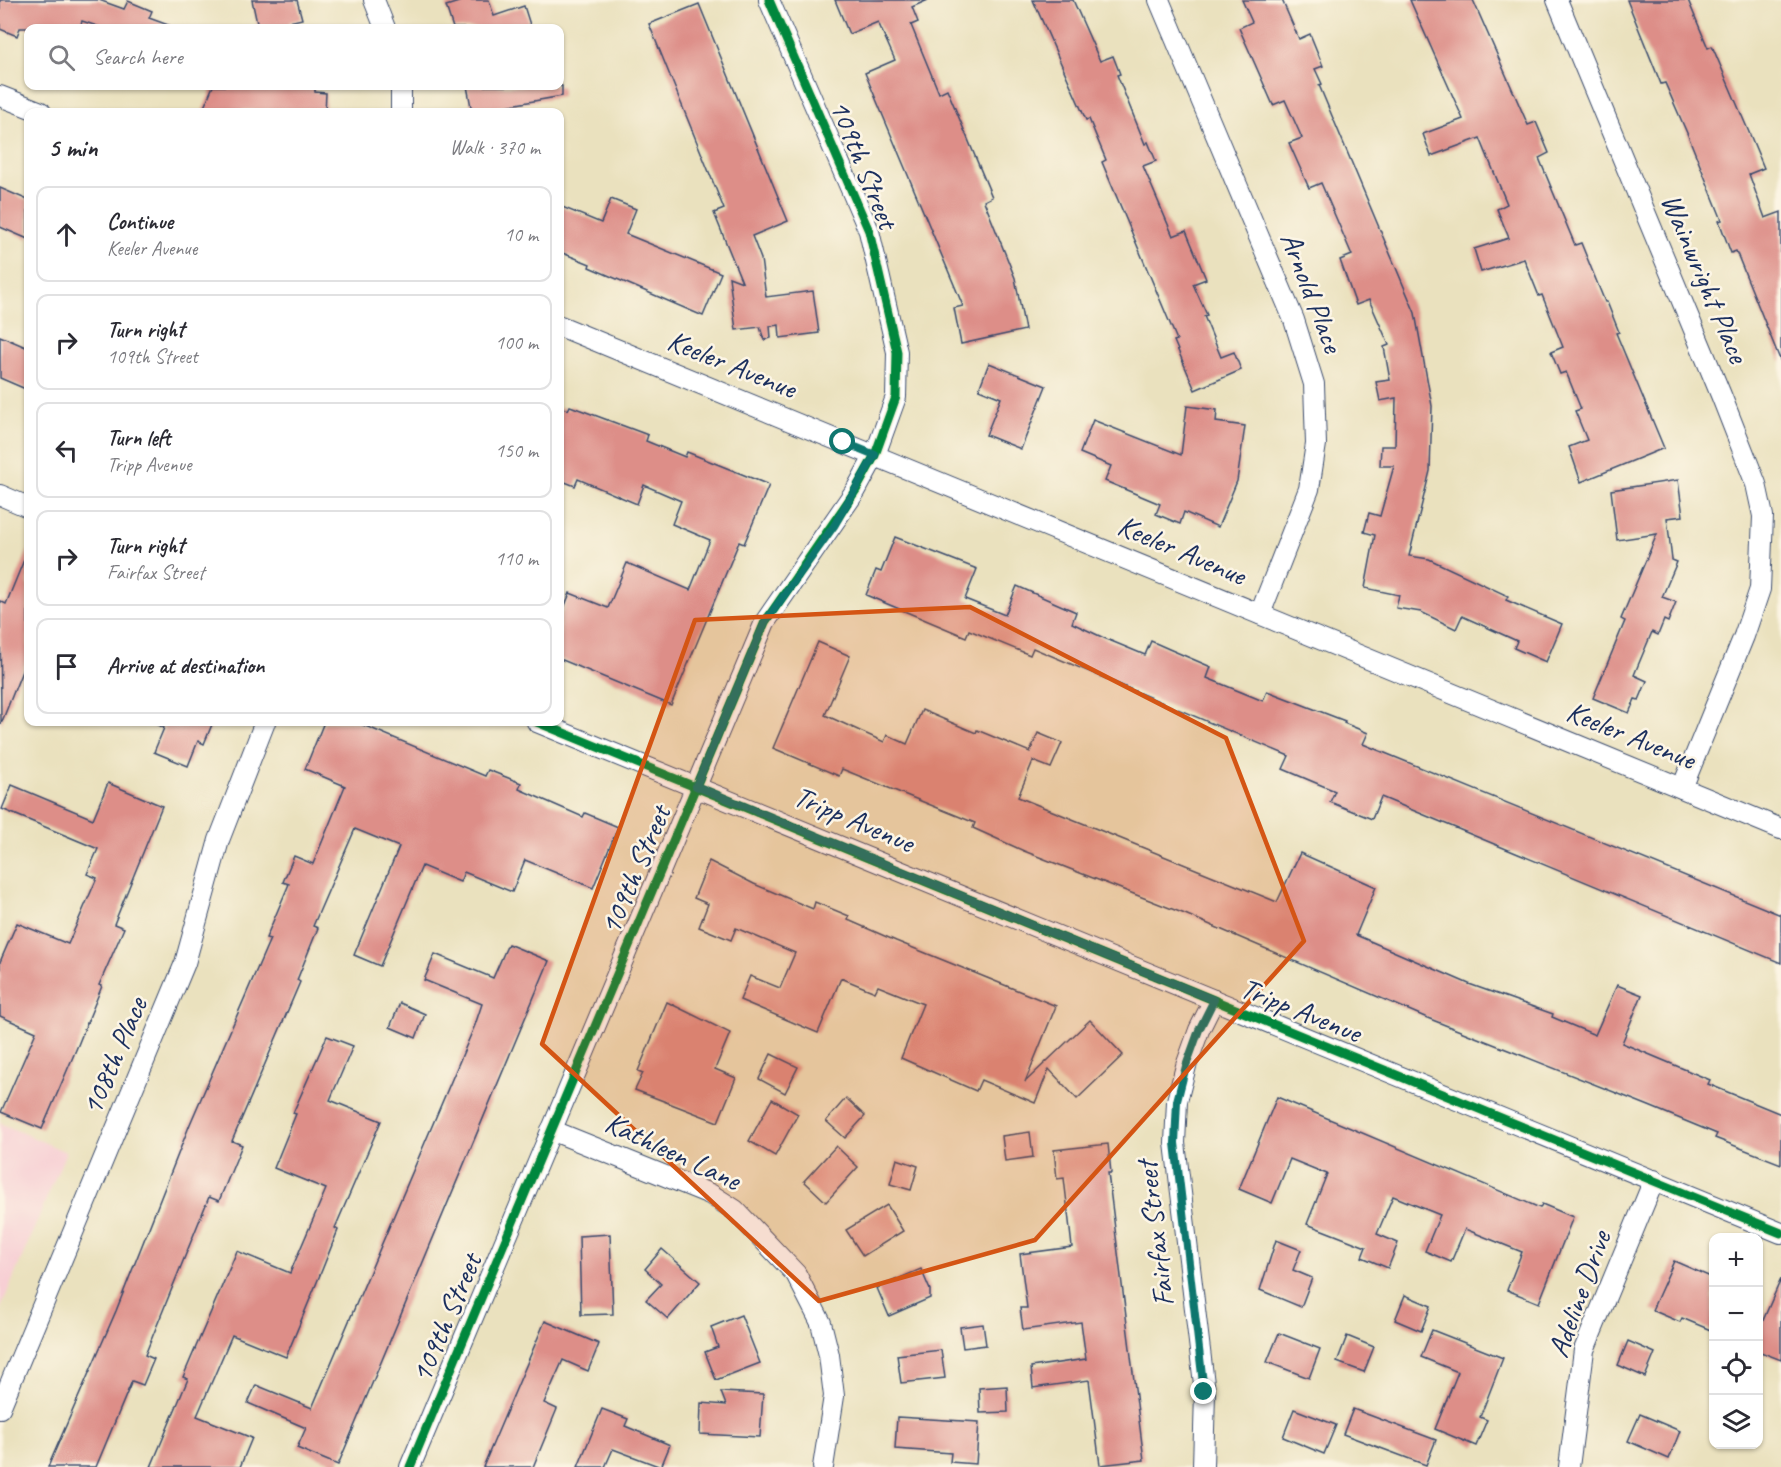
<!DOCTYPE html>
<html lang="en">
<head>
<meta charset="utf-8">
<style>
  :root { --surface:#fff; --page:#f2f2f3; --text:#2b2b33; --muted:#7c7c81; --line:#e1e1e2 }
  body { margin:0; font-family:Caveat,sans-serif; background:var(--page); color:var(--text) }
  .controls { position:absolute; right:18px; bottom:18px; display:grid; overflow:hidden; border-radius:12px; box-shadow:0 2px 4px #0004 }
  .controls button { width:54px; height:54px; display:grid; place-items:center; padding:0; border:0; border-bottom:2px solid var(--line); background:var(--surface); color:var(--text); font:30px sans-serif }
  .stop { position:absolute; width:18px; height:18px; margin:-14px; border:4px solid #0f766e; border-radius:50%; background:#fff }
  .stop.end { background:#0f766e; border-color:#fff; box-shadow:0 2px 6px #0008 }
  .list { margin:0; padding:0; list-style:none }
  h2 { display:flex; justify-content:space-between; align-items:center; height:78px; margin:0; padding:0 24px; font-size:26px }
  h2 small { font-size:20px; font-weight:400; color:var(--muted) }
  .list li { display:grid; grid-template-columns:39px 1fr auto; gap:18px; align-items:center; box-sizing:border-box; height:96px; margin:0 12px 12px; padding:0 12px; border:2px solid var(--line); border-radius:12px }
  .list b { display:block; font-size:22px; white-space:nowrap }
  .list p { margin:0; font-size:20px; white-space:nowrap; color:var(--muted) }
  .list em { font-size:20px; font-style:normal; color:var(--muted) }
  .icon { flex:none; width:33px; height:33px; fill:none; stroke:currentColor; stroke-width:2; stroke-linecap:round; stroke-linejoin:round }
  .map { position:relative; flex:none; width:1781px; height:1467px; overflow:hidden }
  .search { position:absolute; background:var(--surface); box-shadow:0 2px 4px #0004; left:24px; top:24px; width:540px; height:66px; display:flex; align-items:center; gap:15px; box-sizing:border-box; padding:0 21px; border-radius:12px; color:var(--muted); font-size:22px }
  .panel { position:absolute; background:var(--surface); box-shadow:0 2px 4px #0004; left:24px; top:108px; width:540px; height:618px; border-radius:12px }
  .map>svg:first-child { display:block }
  .built { fill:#f7cfd4 }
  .building { fill:#dd8e88 }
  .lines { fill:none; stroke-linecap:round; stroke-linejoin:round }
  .minor-casing { stroke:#3a4a6c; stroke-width:22 }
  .minor { stroke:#fff; stroke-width:20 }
  .cycleway-casing { stroke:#fcf5e5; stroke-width:13 }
  .cycleway { stroke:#00873e; stroke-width:9 }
  .route { stroke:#0f766e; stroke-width:8 }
  .marked { fill:#d45514; fill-opacity:0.2; stroke:#d45514; stroke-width:4.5; stroke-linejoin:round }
  .labels { text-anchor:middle; stroke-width:5; stroke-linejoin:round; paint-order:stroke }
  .street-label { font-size:30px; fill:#1b2f5e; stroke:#fcf5e5 }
</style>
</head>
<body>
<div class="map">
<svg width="1781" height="1467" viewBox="0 0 1781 1467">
  <rect width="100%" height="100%" fill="#fcf5e5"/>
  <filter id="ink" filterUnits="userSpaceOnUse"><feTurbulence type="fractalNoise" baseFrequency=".0167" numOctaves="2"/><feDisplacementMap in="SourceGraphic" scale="12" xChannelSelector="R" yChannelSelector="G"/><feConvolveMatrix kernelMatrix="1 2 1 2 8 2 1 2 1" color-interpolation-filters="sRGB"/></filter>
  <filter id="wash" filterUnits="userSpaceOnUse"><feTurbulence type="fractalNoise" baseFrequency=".008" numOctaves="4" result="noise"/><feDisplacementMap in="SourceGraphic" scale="24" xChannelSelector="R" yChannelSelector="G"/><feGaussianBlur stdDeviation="1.35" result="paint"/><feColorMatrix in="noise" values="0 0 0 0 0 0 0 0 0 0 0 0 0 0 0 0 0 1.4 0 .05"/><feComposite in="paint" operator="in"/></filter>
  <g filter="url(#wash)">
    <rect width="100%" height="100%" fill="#eae1be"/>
    <!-- built -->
    <path class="built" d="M0,1123L66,1152L0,1310Z"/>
    <g id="blocks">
      <!-- building -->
      <g class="building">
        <path d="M0,0H99L124,9L128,1L152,11L149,18L171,26V28H103L82,21L80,28H20L17,36L0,29Z"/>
        <path d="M252,0H297L302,19L289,22L290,28H258Z"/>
        <path d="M465,0H489L494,16L524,6L531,28H453L446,6Z"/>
        <path d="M835,0H928L912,7L918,22L911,25L939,93L947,89L992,197L984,201L1015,278L1025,330L961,344L954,308L963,306L865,73L895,60L878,22L849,34Z"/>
        <path d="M1033,0H1073L1100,61L1113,56L1120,74L1117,75L1145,144L1148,142L1156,161L1143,166L1173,236L1186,231L1206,279L1193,284L1207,315L1204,316L1221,357L1234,352L1241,370L1195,390L1174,341L1177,340L1102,162L1106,160L1089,119L1086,120Z"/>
        <path d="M1242,0H1282L1299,39L1310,34L1323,66L1315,69L1322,84L1319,85L1415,313L1432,406L1430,471L1409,556L1429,559L1508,596L1506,600L1562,624L1546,662L1514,648L1517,641L1462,616L1456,629L1421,612L1396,608L1399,595L1365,588L1375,535L1364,532L1369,513L1380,516L1394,466H1380L1381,446H1395L1396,398L1380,401L1376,382L1390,380L1384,347L1389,345L1369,300L1356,305L1340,260L1352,255L1321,183L1309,188L1289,143L1302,138L1285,100L1273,105L1247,46L1239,28L1252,22Z"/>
        <path d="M1410,0H1473L1528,125L1536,122L1549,153L1539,158L1575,245L1581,243L1605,302H1607L1619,332L1616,333L1664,448L1581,482L1569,447L1587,440L1575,411L1581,409L1566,372L1560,374L1551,352L1563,347L1542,295L1539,296L1524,259L1481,272L1474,249L1509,238L1497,209L1507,204L1480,138L1431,156L1423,134L1463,119Z"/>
        <path d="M1627,0H1688L1708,48L1712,46L1751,137L1764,168L1749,174L1765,218L1781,212V362L1736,251L1731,253L1719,221L1722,220L1687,133L1665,83L1661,84Z"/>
        <path d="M699,4L788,221L752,236L761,259L766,297L813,291L819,333L780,338L779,325L770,326L771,338L764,340L760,327L736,330L729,277L742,282L714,213L724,209L649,24Z"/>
        <path d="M213,86H315V92L326,93L325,112L242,110L241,112H202Z"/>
        <path d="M467,86H562V96L472,112Z"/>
        <path d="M0,188L28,200V239L0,227Z"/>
        <path d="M611,199L636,209L626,234L721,273L703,316L589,267L590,264L560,252V206L601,223Z"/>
        <path d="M0,336L28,348V390L0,378Z"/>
        <path d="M989,363L1046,386L1021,449L986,435L1001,398L979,389Z"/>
        <path d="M570,406L648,435L646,441L685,457L687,452L769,485L744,544L739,542L671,705L560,659V618L570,593L608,608L627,563L690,590L710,540L672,524L681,501L644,485L637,504L578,479L575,486L560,480V407L568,410Z"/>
        <path d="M1187,406L1217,410L1216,422L1245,426L1237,481L1218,527L1184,512L1180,524L1156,514L1160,504L1105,481L1111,466L1080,453L1093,420L1181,455Z"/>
        <path d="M1678,480L1683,516L1667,518L1672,560L1677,562L1662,597L1676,602L1668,622L1664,620L1658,635L1652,632L1634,675L1647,681L1639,700L1635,699L1629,713L1593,698L1625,621L1621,619L1657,534L1617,540L1611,490Z"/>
        <path d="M895,537L977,569L965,599L1005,615L1017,586L1076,612L1072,623L1104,638L1145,655L1151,641L1169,649L1211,667L1207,678L1263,701L1267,691L1345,721L1344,723L1368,733L1363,744L1781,915V963L1381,797L1372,819L1330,802L1335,791L1283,769L1289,756L1033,648L1030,655L969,630L966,637L866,595L876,570L881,572Z"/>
        <path d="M28,550V656L1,724L0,601L6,604Z"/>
        <path d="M818,642L850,656L825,715L884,742L887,735L907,744L922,710L976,733L977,730L1030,752L1038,733L1062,743L1051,768L1033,761L1018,797L1277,902L1300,853L1376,887L1356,935L1469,984L1553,1014L1552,1017L1595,1035L1617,985L1642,995L1622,1043L1710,1080L1708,1084L1781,1114V1164L1715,1138L1717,1134L1649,1106L1425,1017L1185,914L1024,851L973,828L975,823L842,769L839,776L773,748Z"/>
        <path d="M151,722H213L204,744L198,741L188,766L154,752L164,728Z"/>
        <path d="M324,722H356L485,776L488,770L521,783L519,789L583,817L585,813L618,827L593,888L525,860L512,892L464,872L460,882L422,866L380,966L354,955L399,847L355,829L313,926L318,928L297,980L300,982L232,1141L242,1145L219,1201L209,1197L145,1355L154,1359L143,1385L132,1381L96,1467H48L116,1311L190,1124L270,939L266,938L289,884L283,882L294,856L313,864L345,786L305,769Z"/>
        <path d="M108,783L162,806L114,924L124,928L99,985L102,986L78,1045L42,1129L1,1112L36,1032L0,1016V962L17,923L68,944L97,878L87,874L98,849L2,809L12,785L93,819Z"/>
        <path d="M709,861L754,884L813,909L815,902L849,916L848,920L896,941L1056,1006L1025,1082L1090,1020L1123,1055L1077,1099L1049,1069L1035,1103L981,1080L976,1091L901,1058L923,1004L878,986L875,992L841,978L818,1033L740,1000L750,976L780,988L795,953L736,928L731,940L699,927L708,904L694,898Z"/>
        <path d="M508,944L549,961L338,1465L297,1448L306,1428L248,1403L256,1385L312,1408L475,1025L482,1004L424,980L435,954L493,978Z"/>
        <path d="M667,1002L730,1033L715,1069L736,1078L718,1122L635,1090L643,1073L638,1071Z"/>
        <path d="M400,1003L425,1014L416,1038L390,1027Z"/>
        <path d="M327,1036L353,1046L330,1100L381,1121L335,1228L338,1230L322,1270L286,1357L232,1335L197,1416L252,1438L240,1467H151L188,1379L183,1377L237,1251L290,1273L326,1189L274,1168L296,1114L293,1113Z"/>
        <path d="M771,1054L798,1067L785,1093L759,1079Z"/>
        <path d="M1277,1097L1540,1208L1542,1204L1573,1217L1539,1303L1507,1290L1522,1252L1465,1229L1451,1262L1425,1251L1440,1215L1393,1196L1377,1234L1398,1243L1388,1268L1362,1257L1366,1247L1307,1224L1327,1174L1290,1159L1272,1203L1239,1189Z"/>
        <path d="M846,1098L865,1116L845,1138L826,1121Z"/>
        <path d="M772,1099L798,1114L775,1156L749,1141Z"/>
        <path d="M1030,1132L1033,1157L1005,1161L1002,1136Z"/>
        <path d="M1108,1144L1111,1173H1108L1144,1460L1100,1465L1089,1380L1033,1388L1031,1367L1086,1359L1081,1322L1023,1330L1020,1308H1027L1020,1254L1072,1247L1064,1178L1057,1179L1054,1150Z"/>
        <path d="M836,1146L858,1167L826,1202L804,1181Z"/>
        <path d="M897,1159L918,1166L911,1190L890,1184Z"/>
        <path d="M887,1205L903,1231L863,1256L846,1230Z"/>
        <path d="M610,1234L613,1314L581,1315L579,1236Z"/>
        <path d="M1276,1240L1301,1250L1293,1270L1312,1278L1301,1307L1260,1290Z"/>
        <path d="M662,1249L700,1282L668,1319L646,1300L661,1284L645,1269Z"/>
        <path d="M1674,1261L1713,1278V1331L1682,1318L1680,1322L1652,1310Z"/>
        <path d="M921,1269L930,1290V1298L889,1316L877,1288Z"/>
        <path d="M1781,1279V1360L1758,1351V1332Z"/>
        <path d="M1405,1295L1431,1306L1421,1331L1395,1320Z"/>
        <path d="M741,1315L760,1363L716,1380L705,1352L718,1347L711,1327Z"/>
        <path d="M545,1321L599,1344L588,1371L563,1360L544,1403L557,1409L533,1467H483Z"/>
        <path d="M983,1324L986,1345L963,1348L960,1327Z"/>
        <path d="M1432,1330L1503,1358L1480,1417L1487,1420L1476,1446L1435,1429L1458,1372L1421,1357Z"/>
        <path d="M1279,1333L1320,1349L1309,1378L1267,1362Z"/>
        <path d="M1347,1336L1374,1347L1364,1372L1337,1362Z"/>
        <path d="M1628,1341L1655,1353L1645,1377L1618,1365Z"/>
        <path d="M941,1350L945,1378L901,1383L897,1355Z"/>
        <path d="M1007,1386L1008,1412L980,1413L979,1388Z"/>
        <path d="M721,1392L763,1394L760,1437L700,1434L701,1403L726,1405Z"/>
        <path d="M602,1409L628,1419L625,1426L670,1445L661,1467L613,1449L605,1467H578Z"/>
        <path d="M1294,1409L1336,1425L1324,1454L1283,1437Z"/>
        <path d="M1353,1409L1436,1440L1426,1465L1343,1434Z"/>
        <path d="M1640,1414L1680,1431L1669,1459L1628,1441Z"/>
        <path d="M897,1417L979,1422L976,1464L950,1462L951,1453L895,1449Z"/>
      </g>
    </g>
  </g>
  <g filter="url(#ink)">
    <use href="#blocks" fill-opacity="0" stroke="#3a4a6c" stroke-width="1.5"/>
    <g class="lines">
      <!-- minor casing -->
      <g class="minor-casing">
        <g id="minor">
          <path d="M374,0L385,28"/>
          <path d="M1159,0L1294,320L1314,384L1316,444L1309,489L1260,614"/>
          <path d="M1557,0L1721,395L1756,484L1763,516L1760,589L1744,636L1682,788"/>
          <path d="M401,86V112"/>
          <path d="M0,96L41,112"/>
          <path d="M560,326L1781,829"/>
          <path d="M0,495L28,507"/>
          <path d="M537,722L1781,1233"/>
          <path d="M551,1130L710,1194L735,1210L796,1274L821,1323L829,1355L834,1396L823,1467"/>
          <path d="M0,1408L185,963L219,840L265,722"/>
          <path d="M410,1467L765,622L856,490L875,455L896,397L897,352L869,231L769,0"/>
          <path d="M1203,1467L1205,1392L1175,1143L1177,1101L1186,1066L1199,1030L1214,1000"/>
          <path d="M1569,1467L1584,1350L1654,1180"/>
        </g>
      </g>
      <!-- minor -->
      <use href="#minor" class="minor"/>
      <!-- cycleway casing -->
      <g class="cycleway-casing">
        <g id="cycleway">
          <path d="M537,722L1781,1233"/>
          <path d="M410,1467L765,622L856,490L875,455L896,397L897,352L869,231L769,0"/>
        </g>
      </g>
      <!-- cycleway -->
      <use href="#cycleway" class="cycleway"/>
    </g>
  </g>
  <g class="lines" filter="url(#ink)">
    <!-- route -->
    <path class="route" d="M843,442L875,455L834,526L765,622L696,786L1214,1000L1199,1030L1186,1066L1177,1101L1175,1143L1204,1392"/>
  </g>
  <!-- marked area -->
  <path class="marked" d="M970,607L1226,738L1304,941L1035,1240L819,1301L542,1044L695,620Z"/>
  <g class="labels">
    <!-- street labels -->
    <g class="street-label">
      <text transform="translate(864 164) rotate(68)" y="10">109th Street</text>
      <text transform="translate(1705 278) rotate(67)" y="10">Wainwright Place</text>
      <text transform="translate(1312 292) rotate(69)" y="10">Arnold Place</text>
      <text transform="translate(732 364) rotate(22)" y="10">Keeler Avenue</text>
      <text transform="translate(1182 550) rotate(23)" y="10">Keeler Avenue</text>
      <text transform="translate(1631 735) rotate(22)" y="10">Keeler Avenue</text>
      <text transform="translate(854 819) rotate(23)" y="10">Tripp Avenue</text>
      <text transform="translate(635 870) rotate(-67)" y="10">109th Street</text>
      <text transform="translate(1301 1010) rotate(22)" y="10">Tripp Avenue</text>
      <text transform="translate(114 1056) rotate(-67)" y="10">108th Place</text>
      <text transform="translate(673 1151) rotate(25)" y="10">Kathleen Lane</text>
      <text transform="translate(1155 1234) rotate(-97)" y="10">Fairfax Street</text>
      <text transform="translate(1579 1294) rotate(-70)" y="10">Adeline Drive</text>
      <text transform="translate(446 1318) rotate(-67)" y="10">109th Street</text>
    </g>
  </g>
</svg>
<div class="controls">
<button>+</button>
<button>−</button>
<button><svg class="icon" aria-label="locate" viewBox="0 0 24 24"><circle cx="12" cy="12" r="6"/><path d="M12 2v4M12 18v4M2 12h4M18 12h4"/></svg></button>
<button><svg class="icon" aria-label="layers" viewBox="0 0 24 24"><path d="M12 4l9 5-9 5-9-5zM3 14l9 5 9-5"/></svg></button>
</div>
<div class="stop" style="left:843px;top:442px"></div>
<div class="stop end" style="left:1204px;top:1392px"></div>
<div class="search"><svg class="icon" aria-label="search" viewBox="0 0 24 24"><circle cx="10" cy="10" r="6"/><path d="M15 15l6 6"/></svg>Search here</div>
<section class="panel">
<h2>5 min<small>Walk · 370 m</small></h2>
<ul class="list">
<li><svg class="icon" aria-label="ahead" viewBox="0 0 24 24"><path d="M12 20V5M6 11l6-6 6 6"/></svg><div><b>Continue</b><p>Keeler Avenue</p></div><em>10 m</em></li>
<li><svg class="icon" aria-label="right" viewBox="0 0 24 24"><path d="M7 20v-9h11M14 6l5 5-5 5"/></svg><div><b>Turn right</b><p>109th Street</p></div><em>100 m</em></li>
<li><svg class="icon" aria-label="left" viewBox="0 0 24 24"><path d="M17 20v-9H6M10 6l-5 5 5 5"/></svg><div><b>Turn left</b><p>Tripp Avenue</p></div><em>150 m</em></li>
<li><svg class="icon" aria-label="right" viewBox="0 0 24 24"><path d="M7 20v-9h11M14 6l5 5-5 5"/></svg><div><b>Turn right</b><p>Fairfax Street</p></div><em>110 m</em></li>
<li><svg class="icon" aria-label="arrive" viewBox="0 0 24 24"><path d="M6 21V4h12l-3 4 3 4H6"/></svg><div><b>Arrive at destination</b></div></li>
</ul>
</section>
</div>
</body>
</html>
